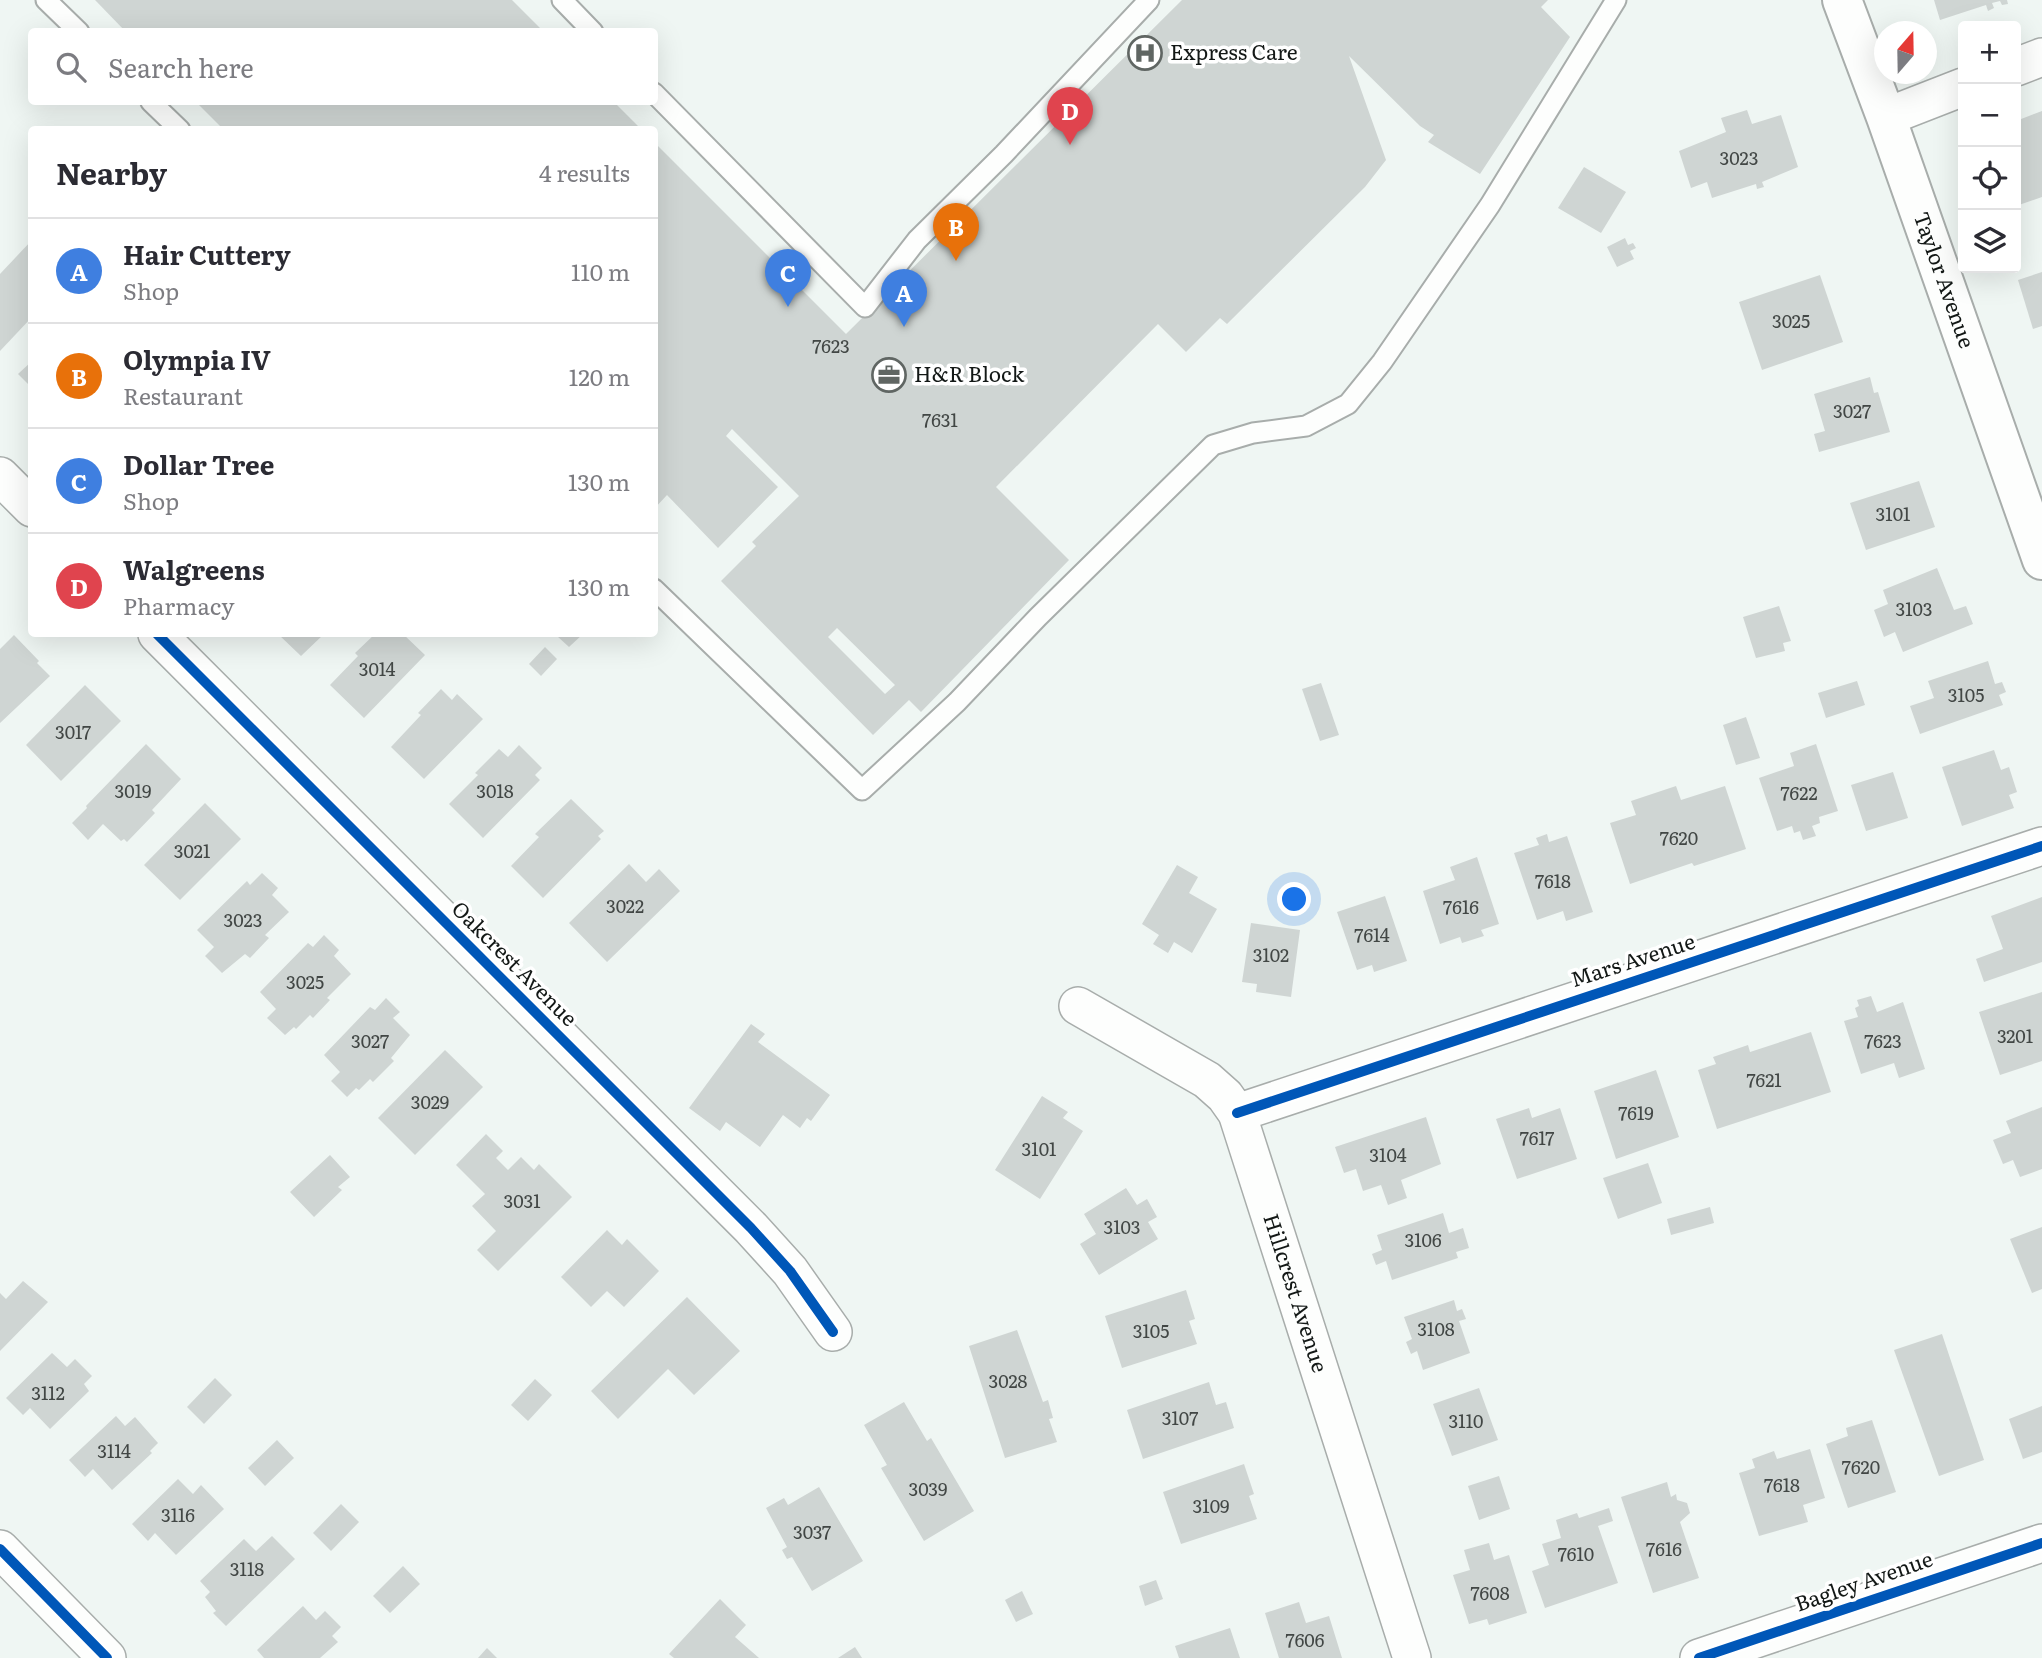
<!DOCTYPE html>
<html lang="en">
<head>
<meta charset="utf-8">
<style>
  :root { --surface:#fff; --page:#f7f7f7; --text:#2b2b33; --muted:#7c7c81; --line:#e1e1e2; --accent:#606663 }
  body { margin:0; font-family:Literata,serif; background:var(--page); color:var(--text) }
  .controls { position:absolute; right:21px; top:21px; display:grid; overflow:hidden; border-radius:7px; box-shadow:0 7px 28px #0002 }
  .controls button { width:63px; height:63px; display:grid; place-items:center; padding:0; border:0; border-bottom:2px solid var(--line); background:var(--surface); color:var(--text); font:35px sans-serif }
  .compass { position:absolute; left:1874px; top:21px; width:63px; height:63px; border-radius:50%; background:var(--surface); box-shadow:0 7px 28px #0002; rotate:20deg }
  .you { position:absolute; left:1295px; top:900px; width:24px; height:24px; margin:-18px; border:5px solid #fff; border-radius:50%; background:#1a73e8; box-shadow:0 0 0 10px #1a73e833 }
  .badge { display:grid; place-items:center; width:46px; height:46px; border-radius:50%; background:var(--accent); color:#fff; font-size:23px; font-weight:700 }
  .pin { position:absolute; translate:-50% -58px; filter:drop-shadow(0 2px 4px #0008) }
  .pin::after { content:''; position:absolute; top:37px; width:24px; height:21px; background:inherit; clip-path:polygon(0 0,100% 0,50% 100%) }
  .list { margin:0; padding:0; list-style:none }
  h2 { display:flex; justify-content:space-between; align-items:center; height:91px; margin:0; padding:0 28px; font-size:30px }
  h2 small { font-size:23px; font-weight:400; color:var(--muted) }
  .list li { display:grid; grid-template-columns:46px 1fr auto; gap:21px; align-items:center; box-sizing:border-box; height:105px; padding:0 28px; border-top:2px solid var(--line) }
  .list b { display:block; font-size:26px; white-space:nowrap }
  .list p { margin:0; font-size:23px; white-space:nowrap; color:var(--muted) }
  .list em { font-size:23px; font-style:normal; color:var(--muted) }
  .icon { flex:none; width:38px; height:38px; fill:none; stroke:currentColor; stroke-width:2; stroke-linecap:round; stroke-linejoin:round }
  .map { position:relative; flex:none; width:2042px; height:1658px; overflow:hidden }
  .search { position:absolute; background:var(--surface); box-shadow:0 7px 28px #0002; left:28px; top:28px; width:630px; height:77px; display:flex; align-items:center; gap:18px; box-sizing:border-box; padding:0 24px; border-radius:7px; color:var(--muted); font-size:26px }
  .panel { position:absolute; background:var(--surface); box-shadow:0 7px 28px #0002; left:28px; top:126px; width:630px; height:511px; border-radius:7px }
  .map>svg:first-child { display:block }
  .building { fill:#cfd5d3; fill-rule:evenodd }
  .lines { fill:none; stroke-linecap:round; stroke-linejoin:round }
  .lane-casing { stroke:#a8adab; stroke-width:23 }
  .street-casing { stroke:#a8adab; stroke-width:40 }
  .secondary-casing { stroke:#a8adab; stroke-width:42 }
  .lane { stroke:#fdfefd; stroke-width:19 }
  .street { stroke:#fdfefd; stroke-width:37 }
  .secondary { stroke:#fdfefd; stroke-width:38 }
  .cycleway-casing { stroke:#fff; stroke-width:15 }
  .cycleway { stroke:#0057b8; stroke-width:10 }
  .labels { text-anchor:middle; stroke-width:7; stroke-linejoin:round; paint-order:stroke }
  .number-label { font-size:18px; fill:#424745 }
  .poi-label { font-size:21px; fill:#131816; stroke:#fff; text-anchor:start }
  .street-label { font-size:21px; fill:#131816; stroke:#fff }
</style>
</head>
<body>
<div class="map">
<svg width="2042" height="1658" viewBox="0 0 2042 1658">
  <rect width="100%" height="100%" fill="#eff6f3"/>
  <!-- building -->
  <g class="building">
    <path d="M95,0H512L544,32H126Z"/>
    <path d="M1182,0H1548L1541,7L1570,37L1480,174L1428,142L1434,135L1420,126L1349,56L1386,160L1365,187L1227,324L1220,318L1186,352L1158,324L996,487L1069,560L921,712L909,700L873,735L721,581L756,546L752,542L799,496L732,429L726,436L778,487L718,548L667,495L654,509V142L846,334ZM837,628L895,685L885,694L828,637Z"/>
    <path d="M1934,0H2007L2008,4L2002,5L2000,1L1992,3L1994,8L1988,11L1986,5L1940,20Z"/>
    <path d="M196,102H614L642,130H224Z"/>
    <path d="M1747,110L1752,124L1781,115L1798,167L1762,182L1764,187L1757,189L1756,184L1712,198L1707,182L1691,188L1679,151L1726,132L1721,118Z"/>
    <path d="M2042,111V197L2016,206V121Z"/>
    <path d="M1584,167L1626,192L1601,233L1558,208Z"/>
    <path d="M1625,238L1628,245L1633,243L1636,248L1630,251L1634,259L1617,267L1607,247Z"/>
    <path d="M32,240V317L0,351V274Z"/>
    <path d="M2042,272V326L2033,329L2018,280Z"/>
    <path d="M1820,275L1843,342L1762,370L1739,302Z"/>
    <path d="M32,361V388L18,374Z"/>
    <path d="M1870,377L1874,393L1878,392L1890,432L1819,452L1814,434L1825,431L1814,394Z"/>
    <path d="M1919,481L1935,527L1866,550L1850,503Z"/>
    <path d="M1937,568L1954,610L1966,606L1973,624L1903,652L1895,632L1884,637L1874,610L1888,604L1883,590Z"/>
    <path d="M1779,606L1791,641L1783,643L1785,651L1756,658L1743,617Z"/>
    <path d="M278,634H324L301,656Z"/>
    <path d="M375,634H403L425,655L364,718L330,685L358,656L355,653Z"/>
    <path d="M559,634H583L569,647L557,636Z"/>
    <path d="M14,635L39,661L37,663L50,676L0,723V649Z"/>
    <path d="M545,647L557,659L541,676L529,664Z"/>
    <path d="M1988,661L1995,684L2002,682L2006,692L1999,695L2003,705L1920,734L1910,706L1934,698L1928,681Z"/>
    <path d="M1857,681L1865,705L1826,718L1818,693Z"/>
    <path d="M1321,683L1339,735L1320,741L1302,689Z"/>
    <path d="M85,685L121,721L61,781L26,745Z"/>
    <path d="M441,689L452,700L457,694L483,719L424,779L391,747L421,715L418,713Z"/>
    <path d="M1746,717L1760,758L1736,765L1723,725Z"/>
    <path d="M146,744L181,779L152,810L155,813L127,842L124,839L121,841L103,824L88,840L72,823L87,808L86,806Z"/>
    <path d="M1816,744L1838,811L1819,817L1820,823L1812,826L1816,836L1803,840L1800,831L1794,833L1792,826L1777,831L1759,778L1794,766L1790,753Z"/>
    <path d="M519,745L542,768L535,775L540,780L483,838L449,804L478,775L475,773L499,749L508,757Z"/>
    <path d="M1994,750L2001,770L2009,767L2017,792L2009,795L2014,808L1962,826L1942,767Z"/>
    <path d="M1893,772L1908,818L1866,831L1851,785Z"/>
    <path d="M1676,786L1681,800L1725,786L1746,849L1694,866L1692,863L1630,884L1610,823L1636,815L1631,801Z"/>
    <path d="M571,799L604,831L598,836L601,839L543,898L511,866L539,837L535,834Z"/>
    <path d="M205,803L241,839L180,900L144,865Z"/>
    <path d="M1547,834L1549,842L1567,836L1593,912L1566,921L1563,911L1537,920L1514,853L1539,845L1536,838Z"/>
    <path d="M1477,857L1499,924L1481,930L1484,936L1462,943L1460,937L1440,944L1423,891L1455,880L1450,867Z"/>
    <path d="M629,864L646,882L659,869L680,891L607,962L569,923Z"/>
    <path d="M1177,865L1198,877L1189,893L1217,909L1192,953L1174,942L1168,953L1153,944L1159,935L1142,924Z"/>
    <path d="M262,873L278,888L272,895L289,912L265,935L269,938L250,958L245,954L222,973L205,956L214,947L197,930L247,881L250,885Z"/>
    <path d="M1385,896L1407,961L1374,972L1372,965L1357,970L1337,912Z"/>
    <path d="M2042,897V962L1984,982L1976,959L2003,949L1991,916Z"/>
    <path d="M1251,923L1300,930L1291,997L1256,992L1257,984L1242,982Z"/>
    <path d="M324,935L339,950L334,956L351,974L327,998L330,1000L313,1018L310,1015L296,1029L294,1027L285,1035L267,1018L276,1009L260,992L308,943L313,947Z"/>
    <path d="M2042,992V1061L2000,1075L1979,1012Z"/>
    <path d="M1871,996L1877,1012L1903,1002L1925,1069L1899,1078L1894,1063L1861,1074L1844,1021L1858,1017L1855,1008L1859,1006L1857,1000Z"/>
    <path d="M386,998L400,1012L393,1018L410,1035L391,1058L394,1061L373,1082L370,1079L359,1090L356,1088L347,1097L331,1081L340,1072L324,1055L370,1007L375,1010Z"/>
    <path d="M751,1024L765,1034L758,1042L830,1095L811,1121L807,1118L800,1128L783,1115L760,1147L726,1122L720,1131L689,1108Z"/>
    <path d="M1811,1032L1831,1092L1717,1129L1698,1070L1716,1064L1713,1057L1748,1045L1750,1052Z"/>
    <path d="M445,1050L483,1087L415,1155L378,1118Z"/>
    <path d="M1656,1070L1679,1137L1616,1159L1594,1091Z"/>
    <path d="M1042,1096L1068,1112L1063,1118L1083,1131L1040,1199L995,1170Z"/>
    <path d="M2042,1107V1169L2020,1177L2013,1160L2003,1164L1993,1140L2011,1133L2006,1121Z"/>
    <path d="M1529,1108L1532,1118L1560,1108L1577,1159L1517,1179L1496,1119Z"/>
    <path d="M1426,1117L1441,1164L1401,1180L1407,1198L1388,1205L1381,1185L1363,1191L1356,1169L1344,1173L1335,1147Z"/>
    <path d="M486,1134L503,1151L496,1158L508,1170L521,1157L534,1170L539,1164L572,1197L498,1271L477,1250L496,1231L472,1206L485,1194L456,1165Z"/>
    <path d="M330,1155L350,1177L338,1187L342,1190L314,1217L290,1192Z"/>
    <path d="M1648,1163L1662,1203L1618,1219L1603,1178Z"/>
    <path d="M1126,1188L1137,1205L1147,1199L1157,1217L1148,1222L1158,1239L1099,1275L1080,1244L1096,1234L1084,1214Z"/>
    <path d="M1710,1207L1714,1223L1671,1235L1667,1219Z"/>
    <path d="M1443,1213L1449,1233L1463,1228L1469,1248L1456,1252L1458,1258L1392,1280L1386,1261L1376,1265L1372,1254L1382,1250L1377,1235Z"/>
    <path d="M2042,1227V1289L2032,1293L2010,1239Z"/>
    <path d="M607,1230L622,1245L627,1239L659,1271L624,1307L607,1291L591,1307L561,1277Z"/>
    <path d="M23,1281L48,1302L0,1351V1293L6,1299Z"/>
    <path d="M1186,1290L1195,1319L1189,1321L1197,1344L1122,1368L1105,1316Z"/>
    <path d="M687,1297L740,1351L694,1395L668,1369L618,1419L591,1391Z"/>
    <path d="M1454,1300L1457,1311L1462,1309L1466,1319L1459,1321L1470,1353L1423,1370L1417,1351L1411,1354L1406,1342L1412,1339L1404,1317Z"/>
    <path d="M1017,1330L1043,1402L1048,1400L1053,1418L1049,1419L1057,1442L1005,1458L969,1346Z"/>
    <path d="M1942,1334L1984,1460L1939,1476L1894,1350Z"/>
    <path d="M52,1353L67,1367L75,1359L92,1376L84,1384L89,1391L50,1429L30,1408L23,1415L6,1398Z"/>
    <path d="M215,1378L232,1395L204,1424L187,1407Z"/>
    <path d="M535,1379L552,1395L528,1421L511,1405Z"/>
    <path d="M1209,1382L1216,1405L1226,1402L1234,1428L1143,1459L1127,1410Z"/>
    <path d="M1479,1388L1498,1440L1452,1456L1433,1404Z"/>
    <path d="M904,1402L927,1441L931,1438L974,1511L924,1541L881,1468L887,1465L864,1425Z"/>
    <path d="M2042,1406V1452L2023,1459L2009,1419Z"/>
    <path d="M116,1416L125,1426L135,1417L158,1443L150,1451L152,1453L112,1490L93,1469L85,1477L69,1460Z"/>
    <path d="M1872,1420L1896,1492L1848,1508L1826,1444L1848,1436L1846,1428Z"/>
    <path d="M277,1440L294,1458L265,1486L248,1468Z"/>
    <path d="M1810,1449L1825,1498L1803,1505L1808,1522L1759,1536L1739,1473L1755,1468L1752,1459L1774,1451L1777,1459Z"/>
    <path d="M1244,1464L1254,1494L1249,1496L1257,1519L1181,1544L1163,1492Z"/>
    <path d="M1499,1476L1510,1509L1479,1520L1468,1486Z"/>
    <path d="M178,1479L193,1494L201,1485L224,1509L176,1555L155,1533L148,1541L132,1524Z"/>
    <path d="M1667,1482L1671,1497L1676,1494L1677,1500L1687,1503L1690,1513L1680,1522L1699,1578L1653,1593L1621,1497Z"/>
    <path d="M819,1487L863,1561L812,1591L792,1557L787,1559L782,1550L787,1547L766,1508L784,1498L788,1505Z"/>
    <path d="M341,1504L359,1522L331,1551L313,1533Z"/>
    <path d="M1609,1508L1613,1521L1598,1526L1618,1583L1545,1608L1532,1571L1549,1565L1542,1544L1561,1538L1556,1520L1577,1513L1579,1518Z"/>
    <path d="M272,1536L295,1559L226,1626L213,1613L216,1611L205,1597L210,1592L200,1581L244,1539L256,1551Z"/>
    <path d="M1489,1543L1494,1560L1509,1555L1527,1613L1489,1625L1487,1619L1469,1624L1453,1575L1470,1570L1464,1550Z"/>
    <path d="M403,1566L420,1584L390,1613L373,1596Z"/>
    <path d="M1156,1580L1163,1599L1145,1606L1139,1586Z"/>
    <path d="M1022,1591L1033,1614L1016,1622L1005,1600Z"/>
    <path d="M720,1599L746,1625L735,1637L759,1658H674L669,1654Z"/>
    <path d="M1299,1602L1306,1623L1329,1616L1342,1658H1279L1265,1613Z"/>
    <path d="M303,1606L316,1620L325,1611L341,1627L332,1636L338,1642L320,1658H264L257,1650Z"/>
    <path d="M1230,1628L1240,1658H1179L1175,1646Z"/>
    <path d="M855,1647L862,1658H838Z"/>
    <path d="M487,1648L497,1658H478Z"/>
  </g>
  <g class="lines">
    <!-- lane casing -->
    <g class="lane-casing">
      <g id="lane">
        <path d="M46,0L79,32"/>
        <path d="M562,0L593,32"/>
        <path d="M654,93L865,307L917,240L1004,154L1149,0"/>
        <path d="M151,102L180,130"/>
        <path d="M654,589L862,790L957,702L1038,617L1213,445L1253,433L1306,426L1348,404L1382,362L1490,205L1616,0"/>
      </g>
    </g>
    <!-- street casing -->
    <g class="street-casing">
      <g id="street">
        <path d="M2016,67L2042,57"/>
        <path d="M1886,117L1963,87"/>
        <path d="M0,476L32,508"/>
        <path d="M157,634L751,1228L790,1271L833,1332"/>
        <path id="s1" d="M1078,1006L1207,1080L1225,1096L1237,1113L1412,1658"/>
        <path d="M1237,1113L2042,846"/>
        <path d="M0,1549L107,1658"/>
        <path d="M1699,1658L2042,1543"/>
      </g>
    </g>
    <!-- secondary casing -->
    <g class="secondary-casing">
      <g id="secondary">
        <path id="s2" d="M1842,0L1886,117L2042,560"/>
      </g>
    </g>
    <!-- lane -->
    <use href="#lane" class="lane"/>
    <!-- street -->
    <use href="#street" class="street"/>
    <!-- secondary -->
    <use href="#secondary" class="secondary"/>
    <!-- cycleway casing -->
    <g class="cycleway-casing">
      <g id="cycleway">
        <path d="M157,634L751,1228L790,1271L833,1332"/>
        <path d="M1237,1113L2042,846"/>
        <path d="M0,1549L107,1658"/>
        <path d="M1699,1658L2042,1543"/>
      </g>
    </g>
    <!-- cycleway -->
    <use href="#cycleway" class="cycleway"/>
  </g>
  <!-- icons -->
  <defs>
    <g id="hospital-ring" transform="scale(1.75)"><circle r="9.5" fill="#fff" stroke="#606663" stroke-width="1.5"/><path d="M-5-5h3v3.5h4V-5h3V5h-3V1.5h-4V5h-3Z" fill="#606663"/></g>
    <g id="office-ring" transform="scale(1.75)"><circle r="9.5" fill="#fff" stroke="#606663" stroke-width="1.5"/><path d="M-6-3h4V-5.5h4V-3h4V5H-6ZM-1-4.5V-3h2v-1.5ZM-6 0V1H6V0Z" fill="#606663"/></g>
  </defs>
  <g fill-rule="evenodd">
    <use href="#hospital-ring" x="1145" y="53"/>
    <use href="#office-ring" x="889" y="375"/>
  </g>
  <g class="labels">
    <!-- number labels -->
    <g class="number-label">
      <text x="1739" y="165">3023</text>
      <text x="1791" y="328">3025</text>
      <text x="831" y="353">7623</text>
      <text x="1852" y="418">3027</text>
      <text x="940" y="427">7631</text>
      <text x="1893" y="521">3101</text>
      <text x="1914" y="616">3103</text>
      <text x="377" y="676">3014</text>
      <text x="1966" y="702">3105</text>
      <text x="73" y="739">3017</text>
      <text x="133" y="798">3019</text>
      <text x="495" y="798">3018</text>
      <text x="1799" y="800">7622</text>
      <text x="1679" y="845">7620</text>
      <text x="192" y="858">3021</text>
      <text x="1553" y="888">7618</text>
      <text x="625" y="913">3022</text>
      <text x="1461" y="914">7616</text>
      <text x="243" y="927">3023</text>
      <text x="1372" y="942">7614</text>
      <text x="1271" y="962">3102</text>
      <text x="305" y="989">3025</text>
      <text x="2015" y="1043">3201</text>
      <text x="370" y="1048">3027</text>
      <text x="1883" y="1048">7623</text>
      <text x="1764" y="1087">7621</text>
      <text x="430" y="1109">3029</text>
      <text x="1636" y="1120">7619</text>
      <text x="1537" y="1145">7617</text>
      <text x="1039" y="1156">3101</text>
      <text x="1388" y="1162">3104</text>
      <text x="522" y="1208">3031</text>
      <text x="1122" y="1234">3103</text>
      <text x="1423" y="1247">3106</text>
      <text x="1436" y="1336">3108</text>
      <text x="1151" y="1338">3105</text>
      <text x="1008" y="1388">3028</text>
      <text x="48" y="1400">3112</text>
      <text x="1180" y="1425">3107</text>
      <text x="1466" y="1428">3110</text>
      <text x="114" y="1458">3114</text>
      <text x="1861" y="1474">7620</text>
      <text x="1782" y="1492">7618</text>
      <text x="928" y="1496">3039</text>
      <text x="1211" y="1513">3109</text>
      <text x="178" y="1522">3116</text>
      <text x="812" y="1539">3037</text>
      <text x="1664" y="1556">7616</text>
      <text x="1576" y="1561">7610</text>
      <text x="247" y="1576">3118</text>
      <text x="1490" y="1600">7608</text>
      <text x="1305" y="1647">7606</text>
    </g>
    <!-- poi labels -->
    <g class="poi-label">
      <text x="1170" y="60">Express Care</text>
      <text x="914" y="382">H&amp;R Block</text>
    </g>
    <!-- street labels -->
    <g class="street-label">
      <text dy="7" stroke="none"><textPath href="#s2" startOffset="298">Taylor Avenue</textPath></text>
      <text transform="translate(1633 961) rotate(-18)" y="7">Mars Avenue</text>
      <text transform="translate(514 964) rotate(45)" y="7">Oakcrest Avenue</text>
      <text dy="7" stroke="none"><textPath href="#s1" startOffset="383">Hillcrest Avenue</textPath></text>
      <text transform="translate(1864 1582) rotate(-19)" y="7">Bagley Avenue</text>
    </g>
  </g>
</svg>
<div class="controls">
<button>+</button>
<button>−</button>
<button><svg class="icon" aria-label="locate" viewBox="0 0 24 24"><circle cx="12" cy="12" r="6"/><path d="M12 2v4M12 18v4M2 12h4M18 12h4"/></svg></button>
<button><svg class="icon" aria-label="layers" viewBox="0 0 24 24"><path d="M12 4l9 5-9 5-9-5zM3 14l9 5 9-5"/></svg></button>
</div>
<svg class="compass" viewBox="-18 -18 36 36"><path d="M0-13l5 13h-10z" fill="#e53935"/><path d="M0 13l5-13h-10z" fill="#7c7c81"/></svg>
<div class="you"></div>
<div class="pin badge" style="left:904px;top:327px;background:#3f7fe0">A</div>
<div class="pin badge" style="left:956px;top:261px;background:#e8710a">B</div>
<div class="pin badge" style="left:788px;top:307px;background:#3f7fe0">C</div>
<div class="pin badge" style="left:1070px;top:145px;background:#e0444e">D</div>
<div class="search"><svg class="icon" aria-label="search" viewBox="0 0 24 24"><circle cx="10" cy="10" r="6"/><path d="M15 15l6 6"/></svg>Search here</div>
<section class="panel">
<h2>Nearby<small>4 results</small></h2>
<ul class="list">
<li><span class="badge" style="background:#3f7fe0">A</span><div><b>Hair Cuttery</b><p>Shop</p></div><em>110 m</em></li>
<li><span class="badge" style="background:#e8710a">B</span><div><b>Olympia IV</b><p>Restaurant</p></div><em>120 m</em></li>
<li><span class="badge" style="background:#3f7fe0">C</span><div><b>Dollar Tree</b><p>Shop</p></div><em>130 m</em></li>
<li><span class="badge" style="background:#e0444e">D</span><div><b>Walgreens</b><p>Pharmacy</p></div><em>130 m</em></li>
</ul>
</section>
</div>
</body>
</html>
